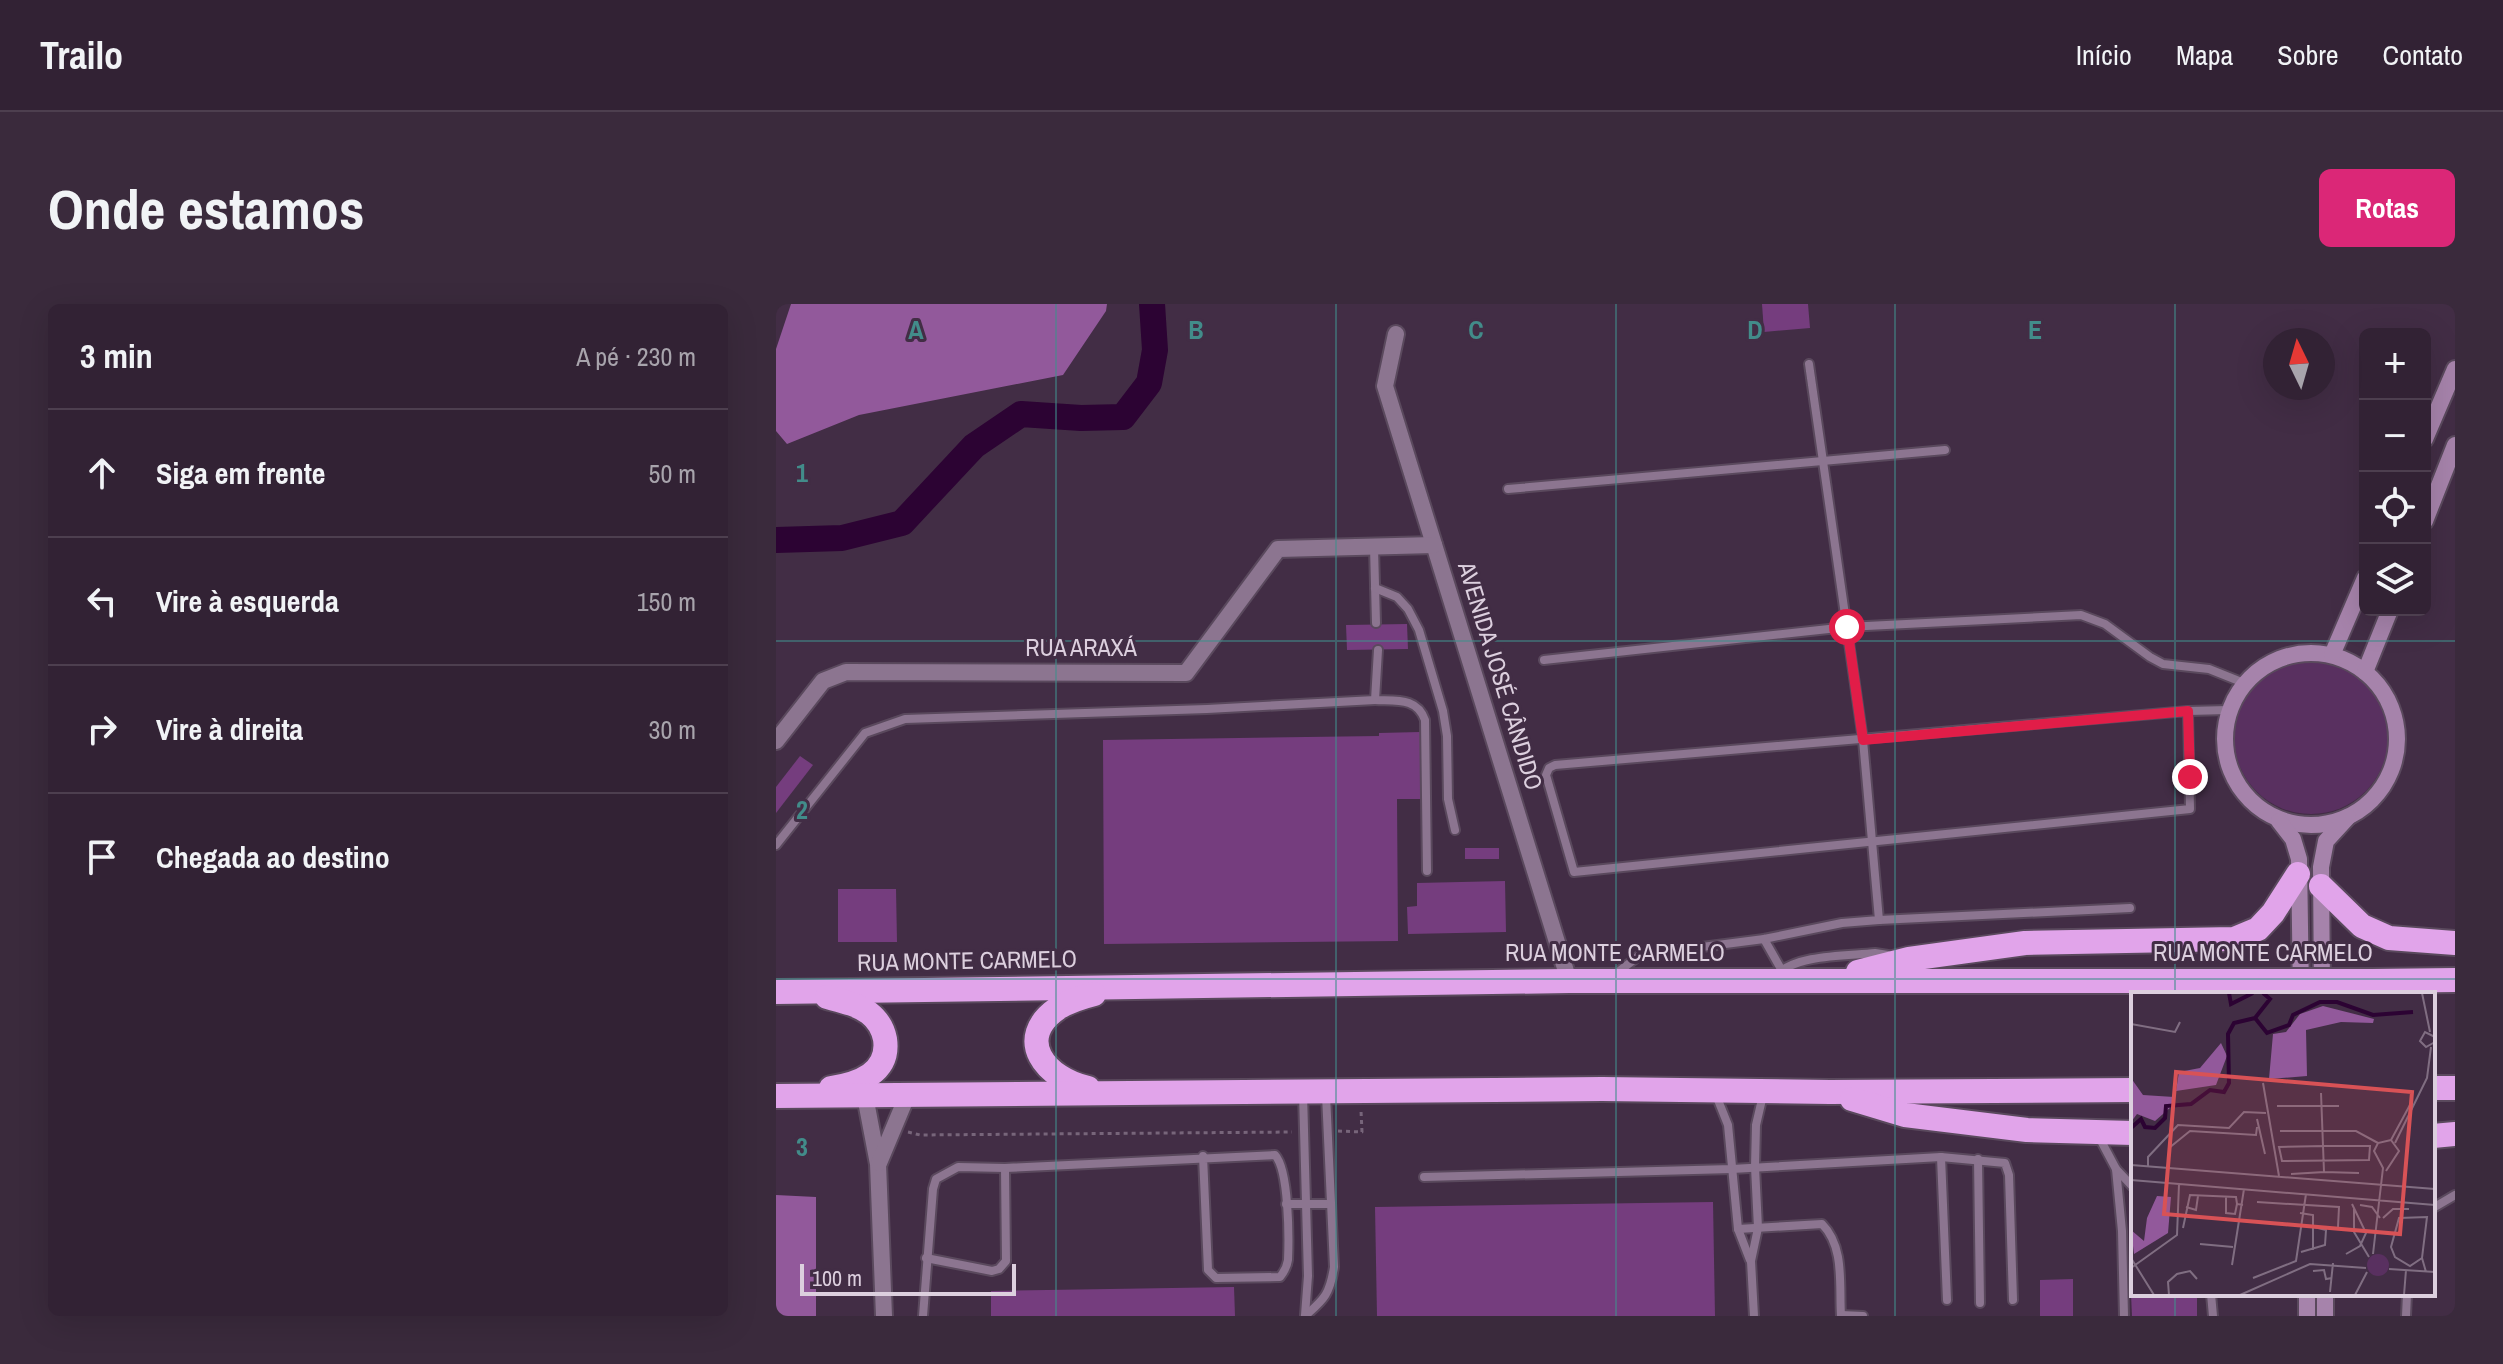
<!DOCTYPE html>
<html lang="pt">
<head>
<meta charset="utf-8">
<style>
  :root { --surface:#322234; --page:#3a2a3c; --text:#f1f3f6; --muted:#a8a4ac; --line:#4d3f4f; --accent:#db2777 }
  body { margin:0; font-family:"Archivo Narrow",sans-serif; background:var(--page); color:var(--text) }
  .controls { position:absolute; right:24px; top:24px; display:grid; overflow:hidden; border-radius:12px; box-shadow:0 8px 32px #0002 }
  .controls button { width:72px; height:72px; display:grid; place-items:center; padding:0; border:0; border-bottom:2px solid var(--line); background:var(--surface); color:var(--text); font:40px sans-serif }
  .compass { position:absolute; left:1487px; top:24px; width:72px; height:72px; border-radius:50%; background:var(--surface); box-shadow:0 8px 32px #0002; rotate:355deg }
  .scale { position:absolute; left:24px; bottom:20px; width:216px; box-sizing:border-box; padding-left:8px; border:4px solid #dccfde; border-top:0; font-size:22px; line-height:28px; white-space:nowrap; color:#dccfde; -webkit-text-stroke:6px #422d45; paint-order:stroke }
  .stop { position:absolute; width:24px; height:24px; margin:-18px; border:6px solid #e11d48; border-radius:50%; background:#fff }
  .stop.end { background:#e11d48; border-color:#fff; box-shadow:0 2px 8px #0008 }
  .list { margin:0; padding:0; list-style:none }
  h2 { display:flex; justify-content:space-between; align-items:center; height:104px; margin:0; padding:0 32px; font-size:34px }
  h2 small { font-size:26px; font-weight:400; color:var(--muted) }
  .list li { display:grid; grid-template-columns:52px 1fr auto; gap:24px; align-items:center; box-sizing:border-box; height:128px; padding:0 32px; border-top:2px solid var(--line) }
  .list b { display:block; font-size:30px; white-space:nowrap }
  .list em { font-size:26px; font-style:normal; color:var(--muted) }
  .icon { flex:none; width:44px; height:44px; fill:none; stroke:currentColor; stroke-width:2; stroke-linecap:round; stroke-linejoin:round }
  .map { position:relative; flex:none; width:1679px; height:1012px; overflow:hidden; border-radius:12px }
  header { display:flex; align-items:center; gap:48px; box-sizing:border-box; height:112px; padding:0 40px; background:var(--surface); border-bottom:2px solid var(--line) }
  header strong { font-size:38px }
  nav { display:flex; gap:44px; margin-inline-start:auto; font-size:28px }
  .intro { display:flex; align-items:center; justify-content:space-between; box-sizing:border-box; height:192px; padding:0 48px }
  h1 { margin:0; font-size:56px }
  .button { padding:20px 36px; border-radius:12px; background:var(--accent); color:#fff; font-size:28px; font-weight:700 }
  main { display:flex; gap:48px; padding:0 48px }
  aside { flex:1; background:var(--surface); border-radius:12px; box-shadow:0 8px 32px #0002 }
  .map>svg:first-child { display:block }
  .green { fill:#593060 }
  .forest { fill:#92599b }
  .lines { fill:none; stroke-linecap:round; stroke-linejoin:round }
  .river { stroke:#2c0333; stroke-width:26 }
  .building { fill:#753d7e }
  .lane-casing { stroke:#5a495d; stroke-width:12 }
  .street-casing { stroke:#5a495d; stroke-width:20 }
  .secondary-casing { stroke:#5a495d; stroke-width:20 }
  .highway-casing { stroke:#5a495d; stroke-width:28 }
  .path { stroke:#77657a; stroke-width:3; stroke-dasharray:4 4; stroke-linecap:butt }
  .lane { stroke:#8c7590; stroke-width:8 }
  .street { stroke:#8c7590; stroke-width:16 }
  .secondary { stroke:#a683ab; stroke-width:16 }
  .highway { stroke:#e1a4ea; stroke-width:24 }
  .highway-bridge-casing { stroke:#5a495d; stroke-width:28; stroke-linecap:butt }
  .highway-bridge { stroke:#e1a4ea; stroke-width:24 }
  .route { stroke:#e11d48; stroke-width:10 }
  .grid { fill:none; stroke:#428c8a; stroke-width:2; stroke-opacity:0.55 }
  .labels { text-anchor:middle; stroke-width:6; stroke-linejoin:round; paint-order:stroke }
  .street-label { font-size:24px; fill:#dccfde; stroke:#422d45 }
  .inset-river { fill:none; stroke:#2c0333; stroke-width:4 }
  .inset-road { fill:none; stroke:#806e82; stroke-width:2 }
  .view { fill:#d85256; fill-opacity:0.15; stroke:#d85256; stroke-width:4 }
  .inset-edge { fill:none; stroke:#dccfde; stroke-width:4 }
  .grid-label { font-size:26px; text-anchor:middle; font-weight:bold; fill:#428c8a; stroke:#422d45; stroke-width:6; stroke-linejoin:round; paint-order:stroke }
</style>
</head>
<body>
<header>
<strong>Trailo</strong>
<nav><a>Início</a><a>Mapa</a><a>Sobre</a><a>Contato</a></nav>
</header>
<div class="intro"><h1>Onde estamos</h1><a class="button">Rotas</a></div>
<main>
<aside>
<h2>3 min<small>A pé · 230 m</small></h2>
<ul class="list">
<li><svg class="icon" aria-label="ahead" viewBox="0 0 24 24"><path d="M12 20V5M6 11l6-6 6 6"/></svg><div><b>Siga em frente</b></div><em>50 m</em></li>
<li><svg class="icon" aria-label="left" viewBox="0 0 24 24"><path d="M17 20v-9H6M10 6l-5 5 5 5"/></svg><div><b>Vire à esquerda</b></div><em>150 m</em></li>
<li><svg class="icon" aria-label="right" viewBox="0 0 24 24"><path d="M7 20v-9h11M14 6l5 5-5 5"/></svg><div><b>Vire à direita</b></div><em>30 m</em></li>
<li><svg class="icon" aria-label="arrive" viewBox="0 0 24 24"><path d="M6 21V4h12l-3 4 3 4H6"/></svg><div><b>Chegada ao destino</b></div></li>
</ul>
</aside>
<div class="map">
<svg width="1679" height="1012" viewBox="0 0 1679 1012">
  <rect width="100%" height="100%" fill="#422d45"/>
  <!-- green -->
  <circle class="green" cx="1535" cy="433" r="77"/>
  <!-- forest -->
  <g class="forest">
    <path d="M15,0H331L330,7L287,71L83,111L11,140L0,127V45Z"/>
    <path d="M0,891L40,893V1012H0Z"/>
  </g>
  <g class="lines">
    <!-- river -->
    <path class="river" d="M0,236L66,234L126,219L198,142L245,110L305,114L347,113L373,79L379,46L376,0"/>
  </g>
  <!-- building -->
  <g class="building">
    <path d="M986,0H1032L1034,24L988,28Z"/>
    <path d="M631,320L632,345L571,346L570,321Z"/>
    <path d="M644,428L645,495H621L622,637L328,640L327,436L603,432V429Z"/>
    <path d="M24,452L37,461L0,509V483Z"/>
    <rect x="689" y="544" width="34" height="11"/>
    <path d="M729,577L730,628L632,630L631,603L641,602V579Z"/>
    <path d="M62,585H120L121,638H62Z"/>
    <path d="M937,898L939,1012H601L599,903Z"/>
    <path d="M1297,975V1012H1264V976Z"/>
    <path d="M458,983L459,1012H215V987Z"/>
    <path d="M1355,990H1421V1012H1356Z"/>
  </g>
  <g class="lines">
    <!-- lane casing -->
    <g class="lane-casing">
      <g id="lane">
        <path d="M732,185L1169,146"/>
        <path d="M598,243L600,319"/>
        <path d="M599,284L621,293L632,305L643,326L667,407L671,432L672,495L679,526"/>
        <path d="M768,356L1071,323L1305,311L1329,320L1374,353L1387,360L1433,365L1468,379"/>
        <path d="M599,396C620,397 641,393 649,416L651,567"/>
        <path d="M1412,407L1414,505L798,568L770,471L773,464L779,461Z"/>
        <path d="M1412,407L1452,406"/>
        <path d="M0,541L89,429L129,415L431,405L599,396L602,346"/>
        <path d="M1103,616L1354,604"/>
        <path d="M988,635L1005,665"/>
        <path d="M837,672L864,651L988,635L1066,619L1103,616L1087,436L1033,60"/>
        <path d="M999,672C1020,650 1070,652 1099,649L1112,651"/>
        <path d="M527,789L532,972L529,1011"/>
        <path d="M940,791L952,821L962,925L974,956"/>
        <path d="M1323,833L1340,865L1357,883"/>
        <path d="M1165,853L1171,996"/>
        <path d="M1202,855L1204,999"/>
        <path d="M1340,865L1346,927L1348,1012"/>
        <path d="M648,873L956,865L1165,853L1229,859L1233,871L1237,996"/>
        <path d="M510,900H554"/>
        <path d="M1657,904L1679,891"/>
        <path d="M962,925L1046,920C1069,943 1063,981 1065,1012"/>
        <path d="M150,954L216,967L223,965L230,957L229,864"/>
        <path d="M1435,990L1437,1012"/>
        <path d="M1065,1011L1087,1012"/>
        <path d="M147,1012L157,885L160,875L182,863L229,864L499,851C513,866 513,934 512,956C511,963 508,968 504,973L440,974L432,966L427,852"/>
        <path d="M529,1012C549,995 554,989 558,963L550,791"/>
        <path d="M978,1012L975,957L982,924L979,863L980,821L987,791"/>
        <path d="M1630,1012L1631,990"/>
      </g>
    </g>
    <!-- street casing -->
    <g class="street-casing">
      <g id="street">
        <path d="M620,30L609,82L793,677"/>
        <path d="M0,437L47,377L70,368L410,369L502,245L658,241"/>
        <path d="M89,792L102,860L108,1012"/>
        <path d="M103,859L131,792"/>
      </g>
    </g>
    <!-- secondary casing -->
    <g class="secondary-casing">
      <g id="secondary">
        <path d="M1649,135L1679,65"/>
        <path d="M1649,217L1679,141"/>
        <circle cx="1535" cy="435" r="86"/>
        <path d="M1556,351L1589,274"/>
        <path d="M1589,368L1614,306"/>
        <path d="M1503,517L1517,535L1523,555L1525,690"/>
        <path d="M1546,690L1545,563L1550,537L1572,513"/>
        <path d="M1531,990V1012"/>
        <path d="M1549,990V1012"/>
      </g>
    </g>
    <!-- highway casing -->
    <g class="highway-casing">
      <g id="highway">
        <path d="M1545,582L1586,622L1613,634L1679,639"/>
        <path d="M1082,668L1133,655L1249,639L1458,635L1482,625L1497,609L1522,570"/>
        <path d="M1596,677L1679,676"/>
        <path d="M0,688L793,677H1494"/>
        <path d="M51,693C66,697 81,700 93,709C102,716 107,725 109,735C114,769 82,780 55,784"/>
        <path d="M312,784C270,775 237,735 282,704C293,697 306,693 318,690"/>
        <path d="M1657,784H1679"/>
        <path d="M0,792L826,785L1054,788L1357,786"/>
        <path d="M1076,795L1129,811L1251,826L1357,829"/>
        <path d="M1657,832L1679,830"/>
      </g>
    </g>
    <!-- path -->
    <g class="path">
      <path d="M562,827L586,828L585,807"/>
      <path d="M132,828L144,831L516,828"/>
    </g>
    <!-- lane -->
    <use href="#lane" class="lane"/>
    <!-- street -->
    <use href="#street" class="street"/>
    <!-- secondary -->
    <use href="#secondary" class="secondary"/>
    <!-- highway -->
    <use href="#highway" class="highway"/>
    <!-- highway-bridge casing -->
    <g class="highway-bridge-casing">
      <path id="highway-bridge" d="M1494,677H1596"/>
    </g>
    <!-- highway-bridge -->
    <use href="#highway-bridge" class="highway-bridge"/>
  </g>
  <g class="lines">
    <!-- route -->
    <path class="route" d="M1071,323L1087,436L1412,407L1414,473"/>
  </g>
  <!-- grid -->
  <path class="grid" d="M280,0V1012M560,0V1012M840,0V1012M1119,0V1012M1399,0V690M0,337H1679M0,675H1679M1399,990V1012"/>
  <g class="labels">
    <!-- street labels -->
    <g class="street-label">
      <text x="305" y="352">RUA ARAXÁ</text>
      <text transform="translate(724 372) rotate(73)" y="8">AVENIDA JOSÉ CÂNDIDO</text>
      <text x="839" y="657">RUA MONTE CARMELO</text>
      <text x="1487" y="657">RUA MONTE CARMELO</text>
      <text transform="translate(191 657) rotate(-1)" y="8">RUA MONTE CARMELO</text>
    </g>
  </g>
  <!-- overview -->
  <g transform="translate(1355 688)">
    <rect width="304" height="304" fill="#422d45"/>
    <path d="M236 273a11 11 0 1 1 22 0a11 11 0 1 1-22 0Z" fill="#593060"/>
    <path d="M192,14L243,27L242,31L210,30L175,38L176,84L138,87L142,42L155,40L169,22ZM90,51L96,64L85,93L45,99L48,80L69,76ZM0,86L12,103L43,105L40,115L24,129L6,122L0,130ZM26,204L40,205L37,241L3,262L0,238L13,249L16,226Z" fill="#92599b"/>
    <path class="inset-river" d="M98,1L100,12L122,1M132,1L139,7L124,26L136,41L158,33L162,23L189,10H206L242,23L282,20M0,136L10,127L14,135L24,136L34,126L35,114L60,112L79,98L93,100L98,91L97,42L103,31L124,26"/>
    <path class="inset-road" d="M291,1L299,40M0,32L44,40L49,30M304,45L294,40L289,49L295,55L304,50M132,91L148,184M146,114H208M126,127L134,162M149,139H225L247,151M260,148L280,111M264,151L296,86L300,55M193,154H239L238,168L151,169L148,155ZM38,156L59,139L125,143L126,135M0,173L304,197M17,175V165L47,133L98,136L113,120L135,121M255,179L268,159L260,148M193,180L228,181M160,182L193,180L190,101M0,188L304,213M95,204V221L104,222L106,212M126,210L208,215L207,235M229,213L241,215L249,226M55,215L65,218L67,204M223,217V240L238,265M169,221L182,223V258M252,226L262,217H278M52,236L59,203L105,205L106,212L112,213M69,252L102,255M170,260L194,253L195,238L183,235M215,262L229,254L235,241L221,212M242,262L252,176L243,159L247,151L260,148M0,266L23,303M291,266L279,274L264,265L260,255L268,226L296,225L291,266L295,280M101,273L113,197M0,276L46,243L48,192M258,277L304,280M182,279L193,278L195,287L201,286M122,286L165,269L175,202M199,300L202,271M38,303L37,290L46,282L59,279L66,287M109,303L179,272L235,276M224,303L236,280M273,303L275,278"/>
    <path class="view" d="M45,80L281,100L269,242L33,222Z"/>
    <rect width="304" height="304" class="inset-edge"/>
  </g>
  <g class="grid-label">
    <text x="140" y="35">A</text>
    <text x="420" y="35">B</text>
    <text x="700" y="35">C</text>
    <text x="979" y="35">D</text>
    <text x="1259" y="35">E</text>
    <text x="26" y="178">1</text>
    <text x="26" y="515">2</text>
    <text x="26" y="852">3</text>
  </g>
</svg>
<div class="controls">
<button>+</button>
<button>−</button>
<button><svg class="icon" aria-label="locate" viewBox="0 0 24 24"><circle cx="12" cy="12" r="6"/><path d="M12 2v4M12 18v4M2 12h4M18 12h4"/></svg></button>
<button><svg class="icon" aria-label="layers" viewBox="0 0 24 24"><path d="M12 4l9 5-9 5-9-5zM3 14l9 5 9-5"/></svg></button>
</div>
<svg class="compass" viewBox="-18 -18 36 36"><path d="M0-13l5 13h-10z" fill="#e53935"/><path d="M0 13l5-13h-10z" fill="#a8a4ac"/></svg>
<div class="scale">100 m</div>
<div class="stop" style="left:1071px;top:323px"></div>
<div class="stop end" style="left:1414px;top:473px"></div>
</div>
</main>
</body>
</html>
